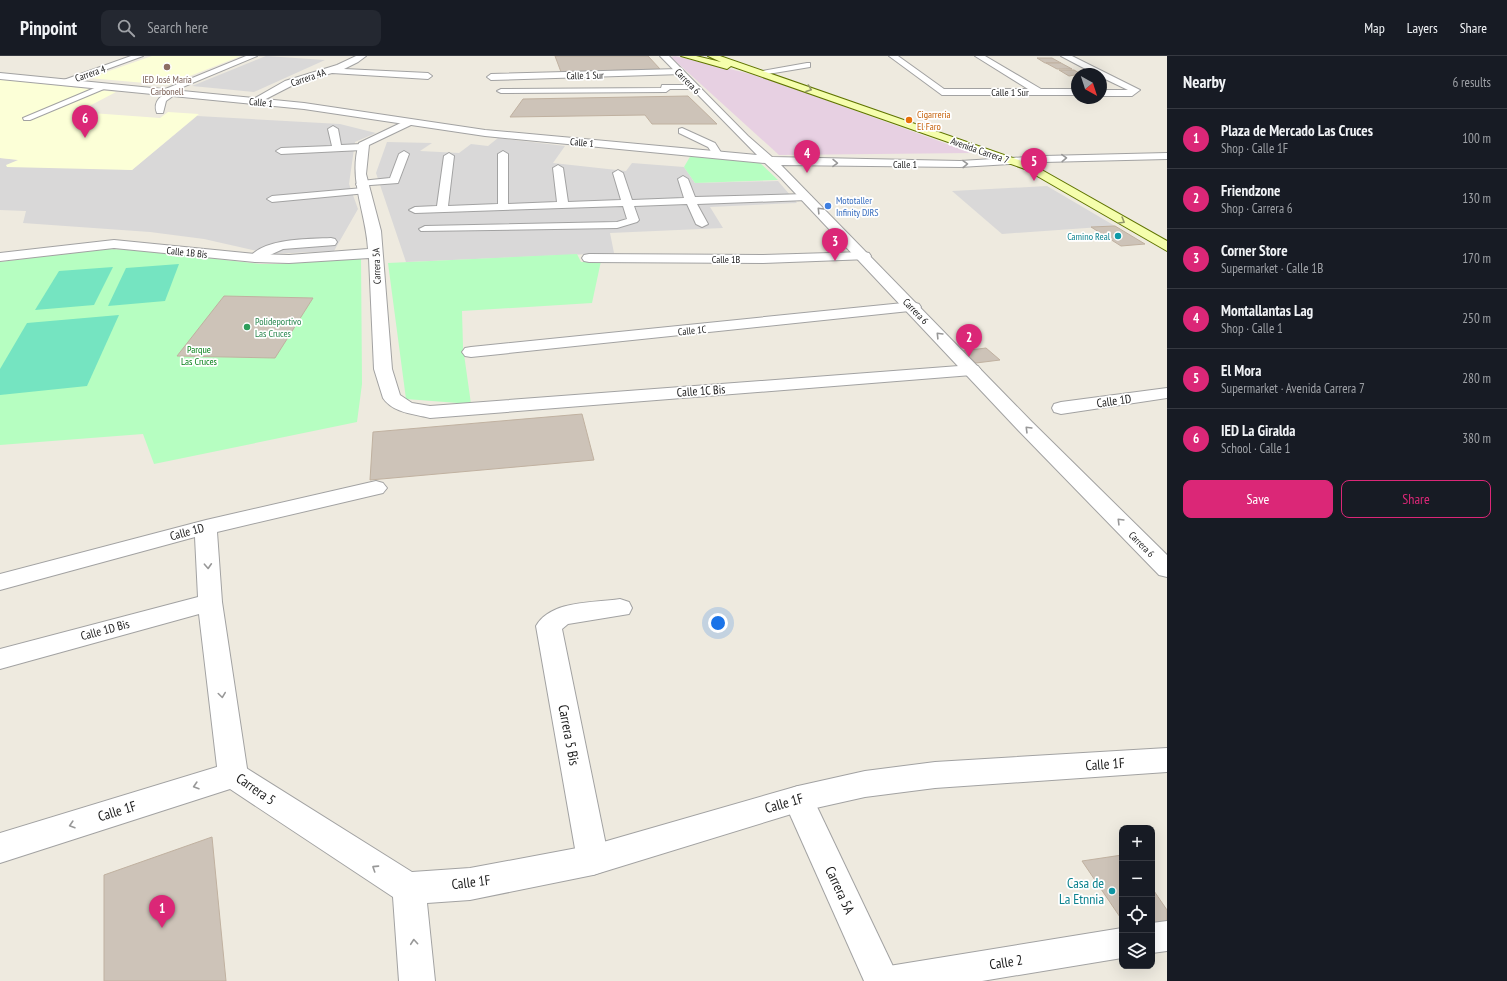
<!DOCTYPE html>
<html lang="en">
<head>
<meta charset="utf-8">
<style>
  :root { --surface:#171b24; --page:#242831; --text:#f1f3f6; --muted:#9ea1a6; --line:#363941; --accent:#db2777 }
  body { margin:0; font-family:"PT Sans Narrow",sans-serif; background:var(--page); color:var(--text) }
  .controls { position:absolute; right:12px; bottom:12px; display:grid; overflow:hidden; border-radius:8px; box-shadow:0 4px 16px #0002 }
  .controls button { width:36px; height:36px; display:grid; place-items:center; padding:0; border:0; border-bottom:1px solid var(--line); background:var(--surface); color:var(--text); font:20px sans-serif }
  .compass { position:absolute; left:1071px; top:12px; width:36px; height:36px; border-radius:50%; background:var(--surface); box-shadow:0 4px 16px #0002; rotate:141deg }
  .you { position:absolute; left:718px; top:567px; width:14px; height:14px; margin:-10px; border:3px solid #fff; border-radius:50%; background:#1a73e8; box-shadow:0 0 0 6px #1a73e833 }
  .badge { display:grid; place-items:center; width:26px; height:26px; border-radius:50%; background:var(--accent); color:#fff; font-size:13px; font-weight:700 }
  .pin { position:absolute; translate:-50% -33px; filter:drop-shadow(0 1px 2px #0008) }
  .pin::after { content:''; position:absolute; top:21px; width:14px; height:12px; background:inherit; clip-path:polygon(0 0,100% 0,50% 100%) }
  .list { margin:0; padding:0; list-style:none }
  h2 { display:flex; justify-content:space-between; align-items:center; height:52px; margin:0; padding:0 16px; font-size:17px }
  h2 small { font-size:13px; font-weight:400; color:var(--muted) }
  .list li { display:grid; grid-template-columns:26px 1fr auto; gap:12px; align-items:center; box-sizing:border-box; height:60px; padding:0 16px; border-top:1px solid var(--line) }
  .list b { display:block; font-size:15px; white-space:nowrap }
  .list p { margin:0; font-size:13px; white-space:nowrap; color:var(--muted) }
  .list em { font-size:13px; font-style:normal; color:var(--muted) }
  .actions { display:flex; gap:8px; padding:12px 16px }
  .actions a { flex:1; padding:9px 0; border:1px solid var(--accent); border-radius:8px; text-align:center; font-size:14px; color:var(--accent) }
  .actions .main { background:var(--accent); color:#fff }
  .icon { flex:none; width:22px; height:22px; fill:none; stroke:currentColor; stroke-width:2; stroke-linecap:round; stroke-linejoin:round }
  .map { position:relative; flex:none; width:1167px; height:925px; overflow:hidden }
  header { display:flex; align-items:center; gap:24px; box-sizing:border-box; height:56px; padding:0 20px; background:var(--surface); border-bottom:1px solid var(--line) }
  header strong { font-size:19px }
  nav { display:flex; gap:22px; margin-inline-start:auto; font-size:14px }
  .search { width:280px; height:36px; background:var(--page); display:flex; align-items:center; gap:10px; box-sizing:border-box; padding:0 14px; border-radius:8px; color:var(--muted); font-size:15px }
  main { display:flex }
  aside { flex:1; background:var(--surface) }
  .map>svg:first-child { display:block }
  .residential { fill:#d9d8d8 }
  .industrial { fill:#e7d0e2 }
  .education { fill:#fcffd7 }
  .park { fill:#b6fec1 }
  .pitch { fill:#75e4c1 }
  .building { fill:#cdc3b8; stroke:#c0b1a0 }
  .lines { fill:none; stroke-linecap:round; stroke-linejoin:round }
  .service-casing { stroke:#a2a2a2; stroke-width:2 }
  .minor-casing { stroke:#a2a2a2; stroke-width:2 }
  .tertiary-casing { stroke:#a2a2a2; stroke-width:2 }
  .secondary-casing { stroke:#5f7400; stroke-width:2 }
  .service { fill:#fff; fill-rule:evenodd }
  .minor { fill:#fff; fill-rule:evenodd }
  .tertiary { fill:#fff; fill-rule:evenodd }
  .secondary { fill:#f5feac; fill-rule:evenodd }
  .oneway { stroke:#93986b }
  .oneway2 { stroke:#989898 }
  .education-dot { fill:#8d6e63; stroke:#fff; stroke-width:1.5 }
  .food-dot { fill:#e8710a; stroke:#fff; stroke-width:1.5 }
  .shop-dot { fill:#3f7fe0; stroke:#fff; stroke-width:1.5 }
  .culture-dot { fill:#0f9aa8; stroke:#fff; stroke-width:1.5 }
  .leisure-dot { fill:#2e9e5b; stroke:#fff; stroke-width:1.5 }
  .labels { text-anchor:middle; stroke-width:3.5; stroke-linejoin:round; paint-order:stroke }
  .far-street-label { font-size:10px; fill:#1b1b1b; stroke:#fff }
  .far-education-label { font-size:10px; fill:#785e54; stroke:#fff }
  .far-food-label { font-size:10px; fill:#c56008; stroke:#fff; text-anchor:start }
  .far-shop-label { font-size:10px; fill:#366cbe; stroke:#fff; text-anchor:start }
  .far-culture-label { font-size:10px; fill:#0d838f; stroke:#fff; text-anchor:end }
  .far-leisure-label { font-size:10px; fill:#27864d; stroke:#fff; text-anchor:start }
  .far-park-label { font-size:10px; fill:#037f15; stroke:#fff }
  .street-label { font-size:12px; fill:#1b1b1b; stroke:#fff }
  .near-street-label { font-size:14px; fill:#1b1b1b; stroke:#fff }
  .near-culture-label { font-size:14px; fill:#0d838f; stroke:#fff; text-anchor:end }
</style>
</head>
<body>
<header>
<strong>Pinpoint</strong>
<div class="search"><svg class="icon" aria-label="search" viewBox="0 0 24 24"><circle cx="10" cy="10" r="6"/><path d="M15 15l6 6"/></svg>Search here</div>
<nav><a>Map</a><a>Layers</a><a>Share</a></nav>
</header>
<main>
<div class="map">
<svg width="1167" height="925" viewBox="0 0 1167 925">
  <rect width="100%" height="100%" fill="#eeeadf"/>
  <!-- residential -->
  <g class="residential">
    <path d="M266,0L325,4L254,36L192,30Z"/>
    <path d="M197,60L340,68L376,77L355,86L349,128L358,153L334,195L271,198L204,183L150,176L23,167L26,155L0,154V102L132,114Z"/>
    <path d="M498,82L565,90L553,107L626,115L632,107L684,111L695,127L778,125L797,147L710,151L723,172L610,177L614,197L406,206L376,117L387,86L432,87L420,95L459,97L471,88L488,90Z"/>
    <path d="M1047,130L1115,170L1002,178L952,135Z"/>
  </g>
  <!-- industrial -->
  <path class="industrial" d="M675,0L759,20L972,97L779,99L671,1Z"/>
  <!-- education -->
  <g class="education">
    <path d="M152,0H241L167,29L89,22Z"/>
    <path d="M0,23L116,36L78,56L160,62L168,56L199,58L132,114L7,111L6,109L18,104L0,102Z"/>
  </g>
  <!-- park -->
  <g class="park">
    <path d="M691,99L759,106L778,124L695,127L684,111Z"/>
    <path d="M103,193L138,194L260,208H280L361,200L362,328L357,366L154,408L143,378L0,389V206Z"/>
    <path d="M577,198L581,206L601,205L592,247L462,255L463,291L471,348L406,343L388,207Z"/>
  </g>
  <!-- pitch -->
  <g class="pitch">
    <path d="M179,208L165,245L108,250L126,212Z"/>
    <path d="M113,211L94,249L35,254L59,215Z"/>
    <path d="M119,259L87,330L0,339V313L27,267Z"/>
  </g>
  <!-- building -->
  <g class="building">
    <path d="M555,0H648L660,13L561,16Z"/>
    <path d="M1037,2H1052L1061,7H1045Z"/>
    <path d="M1046,7H1061L1072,13H1057Z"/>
    <path d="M1059,14H1074L1081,18L1069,20Z"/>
    <path d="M688,40L717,68H652L645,59L510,61L523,43Z"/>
    <path d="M1115,170L1145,188L1121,190L1091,171Z"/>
    <path d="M224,240L313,242L275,302L177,300Z"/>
    <path d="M986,292L1000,304L976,307L962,295Z"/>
    <path d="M582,358L594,404L370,424L373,376Z"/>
    <path d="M212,781L226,925H104V819Z"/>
    <path d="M1122,799V864L1082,805Z"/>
    <path d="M1152,832L1167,854V867L1152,870Z"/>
  </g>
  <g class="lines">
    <!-- service casing -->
    <g class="service-casing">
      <g id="service">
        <path d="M807,7H810V11L762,19L758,17L762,15Z"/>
        <path d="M104,28L111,30L30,64H24L23,62Z"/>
        <path d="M662,29H693L697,31L693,33H670L666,36L501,37L497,35L501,33L661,32Z"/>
        <path d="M173,35L177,37L166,45L163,57H157C152,45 163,37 173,35Z"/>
        <path d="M333,70L338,73L341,89L362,88L367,91L362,94L281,98L276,95L281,92L332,90L328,73Z"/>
        <path d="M682,72L715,87L722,98L720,100H714L708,91L679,77V73Z"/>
        <path d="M404,95L409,98L398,127L357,130L356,128L361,125L390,122L399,98Z"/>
        <path d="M503,95L508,98V148L557,146L553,112L558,109L563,112L568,146L621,144L613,117L618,114L623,117L632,144L684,142L678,123L683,120L688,123L695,141L807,138L812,141L807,144L697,148L708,168L702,171L696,168L687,148L634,150L639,164L637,166L617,172L421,175L419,173L425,170L617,166L627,163L623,150L415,157L409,154L415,151L437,150L444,100L449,97L454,100L448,150L498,148V98Z"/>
        <path d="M363,132L367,133L368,135L367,137L272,146L267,143L272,140Z"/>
        <path d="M331,182L335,183L337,186L335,189L283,193L255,206L249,202C263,182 309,183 331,182Z"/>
        <path d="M1167,865V895L1152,897V867Z"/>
        <path d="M1122,872V902L982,925H874L878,914L889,910Z"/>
      </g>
    </g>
    <!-- minor casing -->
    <g class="minor-casing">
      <g id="minor">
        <path d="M131,0H143L66,28L63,29L58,26Z"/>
        <path d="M246,0H257L166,38L163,39L158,36Z"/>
        <path d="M356,0H366L358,6L344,13L428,17L432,20L428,23L332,17L297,27L258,47H252L250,45L285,25L337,9Z"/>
        <path d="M889,0H898L944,33H1028L975,0H985L1041,33H1077V39H942Z"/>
        <path d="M1061,0H1072L1140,34L1132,40H1101V34H1128L1101,21V18H1095Z"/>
        <path d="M679,13L683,16L682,18L491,24L487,21L491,18Z"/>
        <path d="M409,63L414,66L413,68L369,89L366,118L381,175L392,313L400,339L412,347L430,350L972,309L978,310L981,314L978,318L972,319L430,362C414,358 393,357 383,342L374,313L369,202L289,207L255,206L114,192L0,205V197L114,184L255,198L289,199L368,193C366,156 348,124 359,87Z"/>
        <path d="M864,196L869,197L871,200L869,203L763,207L589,206L584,205L582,202L584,199L589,198L763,199Z"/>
        <path d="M913,246L919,248L921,251L919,254L471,301L465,300L462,296L465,292L471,291Z"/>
        <path d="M1167,332V342L1061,358L1054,356L1052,352L1054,348L1061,346Z"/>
        <path d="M376,425L383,427L387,432L383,437L217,476L222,546L248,719L243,728L233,732L223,728L218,719L199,558L0,613V593L198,541L195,481L0,534V518L206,464Z"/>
        <path d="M620,543L629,546L632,552L629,558L568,568L562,573L609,804L604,815L593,819L582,815L577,804L536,570C551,544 594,547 620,543Z"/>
        <path d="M798,730L809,734L900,925H864L783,743L787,734Z"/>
      </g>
    </g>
    <!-- tertiary casing -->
    <g class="tertiary-casing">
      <g id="tertiary">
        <path d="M660,0H669L748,80L772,101L960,105L1044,100L1167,97V103L1044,106L960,111L781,109L1032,366L1167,499V521L1159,519L1018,374L780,121L765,107L485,80L304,53L0,23V17L304,47L485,74L757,99Z"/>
        <path d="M1167,692V716L935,732L865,741L798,756L593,819L470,844L427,847L435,925H399L393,841L230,733L0,807V777L233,706L243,710L412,816L470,812L593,789L798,730L865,715L935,706Z"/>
      </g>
    </g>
    <!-- secondary casing -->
    <g class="secondary-casing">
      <path id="secondary" d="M681,0H696L721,6L708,0H720L1033,109L1167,185V195L1025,113L731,10L727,13Z"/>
    </g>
    <!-- service -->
    <use href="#service" class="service"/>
    <!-- minor -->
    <use href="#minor" class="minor"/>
    <!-- tertiary -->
    <use href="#tertiary" class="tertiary"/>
    <!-- secondary -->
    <use href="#secondary" class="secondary"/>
  </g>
  <!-- one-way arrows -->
  <defs><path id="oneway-chevron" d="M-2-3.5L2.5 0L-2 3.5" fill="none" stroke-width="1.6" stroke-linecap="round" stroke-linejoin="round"/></defs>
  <g class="oneway">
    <use href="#oneway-chevron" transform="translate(809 33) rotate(20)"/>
    <use href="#oneway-chevron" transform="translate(1122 165) rotate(31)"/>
  </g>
  <g class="oneway2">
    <use href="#oneway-chevron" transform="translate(1064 102) rotate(-2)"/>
    <use href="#oneway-chevron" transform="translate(835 107) rotate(1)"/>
    <use href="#oneway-chevron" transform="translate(965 108) rotate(-1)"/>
    <use href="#oneway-chevron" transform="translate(820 154) rotate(-134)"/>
    <use href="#oneway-chevron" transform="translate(939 279) rotate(-134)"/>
    <use href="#oneway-chevron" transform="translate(1028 373) rotate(-135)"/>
    <use href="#oneway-chevron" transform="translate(1120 465) rotate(-135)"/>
    <use href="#oneway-chevron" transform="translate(208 510) rotate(87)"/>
    <use href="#oneway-chevron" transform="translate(222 639) rotate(82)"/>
    <use href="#oneway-chevron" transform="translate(196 730) rotate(163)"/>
    <use href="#oneway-chevron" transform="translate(72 769) rotate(163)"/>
    <use href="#oneway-chevron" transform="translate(375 812) rotate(-147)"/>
    <use href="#oneway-chevron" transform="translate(414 886) rotate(-95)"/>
  </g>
  <!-- markers -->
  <circle class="education-dot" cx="167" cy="11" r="4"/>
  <circle class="food-dot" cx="909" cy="64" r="4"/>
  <circle class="shop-dot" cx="828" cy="150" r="4"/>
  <g class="culture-dot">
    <circle cx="1118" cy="180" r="4"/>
    <circle cx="1112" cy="835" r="4"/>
  </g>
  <circle class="leisure-dot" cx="247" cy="271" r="4"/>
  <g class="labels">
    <!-- far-street labels -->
    <g class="far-street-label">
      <text transform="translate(90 17) rotate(-19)" y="4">Carrera 4</text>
      <text transform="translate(585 19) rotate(-1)" y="4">Calle 1 Sur</text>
      <text transform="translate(308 21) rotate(-19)" y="4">Carrera 4A</text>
      <text transform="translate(688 25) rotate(45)" y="4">Carrera 6</text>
      <text x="1010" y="40">Calle 1 Sur</text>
      <text transform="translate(261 46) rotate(6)" y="4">Calle 1</text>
      <text transform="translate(582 86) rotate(5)" y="4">Calle 1</text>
      <text transform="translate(980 94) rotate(19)" y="4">Avenida Carrera 7</text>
      <text x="905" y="112">Calle 1</text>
      <text transform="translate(187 196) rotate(6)" y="4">Calle 1B Bis</text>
      <text x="726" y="207">Calle 1B</text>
      <text transform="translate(376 210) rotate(-92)" y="4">Carrera 5A</text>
      <text transform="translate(916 255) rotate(46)" y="4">Carrera 6</text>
      <text transform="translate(692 274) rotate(-6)" y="4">Calle 1C</text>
      <text transform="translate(1142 488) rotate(45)" y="4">Carrera 6</text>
    </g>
    <!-- far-education labels -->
    <g class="far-education-label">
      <text x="167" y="27">IED José María<tspan x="167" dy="12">Carbonell</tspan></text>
    </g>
    <!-- far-food labels -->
    <g class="far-food-label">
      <text x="917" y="62">Cigarreria<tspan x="917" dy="12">El Faro</tspan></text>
    </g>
    <!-- far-shop labels -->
    <g class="far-shop-label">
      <text x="836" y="148">Mototaller<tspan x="836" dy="12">Infinity DJRS</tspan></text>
    </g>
    <!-- far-culture labels -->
    <g class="far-culture-label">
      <text x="1110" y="184">Camino Real</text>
    </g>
    <!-- far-leisure labels -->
    <g class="far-leisure-label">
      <text x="255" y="269">Polideportivo<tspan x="255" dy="12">Las Cruces</tspan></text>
    </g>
    <!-- far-park labels -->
    <g class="far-park-label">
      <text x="199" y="297">Parque<tspan x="199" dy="12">Las Cruces</tspan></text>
    </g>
    <!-- street labels -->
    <g class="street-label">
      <text transform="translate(701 335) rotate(-4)" y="4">Calle 1C Bis</text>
      <text transform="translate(1114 345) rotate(-8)" y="4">Calle 1D</text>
      <text transform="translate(187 476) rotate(-15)" y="4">Calle 1D</text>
      <text transform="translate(105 574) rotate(-15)" y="4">Calle 1D Bis</text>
    </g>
    <!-- near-street labels -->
    <g class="near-street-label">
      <text transform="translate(569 679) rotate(79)" y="5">Carrera 5 Bis</text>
      <text transform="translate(1105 708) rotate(-4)" y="5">Calle 1F</text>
      <text transform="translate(256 733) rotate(35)" y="5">Carrera 5</text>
      <text transform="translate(784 747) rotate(-16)" y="5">Calle 1F</text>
      <text transform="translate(117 755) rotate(-17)" y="5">Calle 1F</text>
      <text transform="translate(471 826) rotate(-7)" y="5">Calle 1F</text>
      <text transform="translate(840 834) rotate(65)" y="5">Carrera 5A</text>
      <text transform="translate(1006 906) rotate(-9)" y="5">Calle 2</text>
    </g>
    <!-- near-culture labels -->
    <g class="near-culture-label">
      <text x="1104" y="832">Casa de<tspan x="1104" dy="16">La Etnnia</tspan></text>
    </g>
  </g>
</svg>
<div class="controls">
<button>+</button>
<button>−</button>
<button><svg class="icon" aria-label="locate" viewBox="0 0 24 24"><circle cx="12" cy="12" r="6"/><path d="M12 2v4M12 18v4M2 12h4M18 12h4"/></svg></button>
<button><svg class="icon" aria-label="layers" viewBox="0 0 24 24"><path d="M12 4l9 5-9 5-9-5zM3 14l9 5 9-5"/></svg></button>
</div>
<svg class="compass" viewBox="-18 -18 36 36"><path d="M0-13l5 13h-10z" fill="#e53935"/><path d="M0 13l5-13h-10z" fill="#9ea1a6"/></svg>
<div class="you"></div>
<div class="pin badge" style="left:162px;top:872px">1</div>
<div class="pin badge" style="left:969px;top:301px">2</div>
<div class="pin badge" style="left:835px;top:205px">3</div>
<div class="pin badge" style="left:807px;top:117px">4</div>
<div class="pin badge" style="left:1034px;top:125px">5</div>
<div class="pin badge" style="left:85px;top:82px">6</div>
</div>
<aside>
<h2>Nearby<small>6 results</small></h2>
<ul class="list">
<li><span class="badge">1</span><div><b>Plaza de Mercado Las Cruces</b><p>Shop · Calle 1F</p></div><em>100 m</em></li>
<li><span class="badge">2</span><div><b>Friendzone</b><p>Shop · Carrera 6</p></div><em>130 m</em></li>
<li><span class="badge">3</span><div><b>Corner Store</b><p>Supermarket · Calle 1B</p></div><em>170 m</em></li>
<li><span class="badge">4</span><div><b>Montallantas Lag</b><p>Shop · Calle 1</p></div><em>250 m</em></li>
<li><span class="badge">5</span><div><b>El Mora</b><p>Supermarket · Avenida Carrera 7</p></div><em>280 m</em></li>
<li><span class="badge">6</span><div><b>IED La Giralda</b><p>School · Calle 1</p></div><em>380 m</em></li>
</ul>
<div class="actions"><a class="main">Save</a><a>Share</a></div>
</aside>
</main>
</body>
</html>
